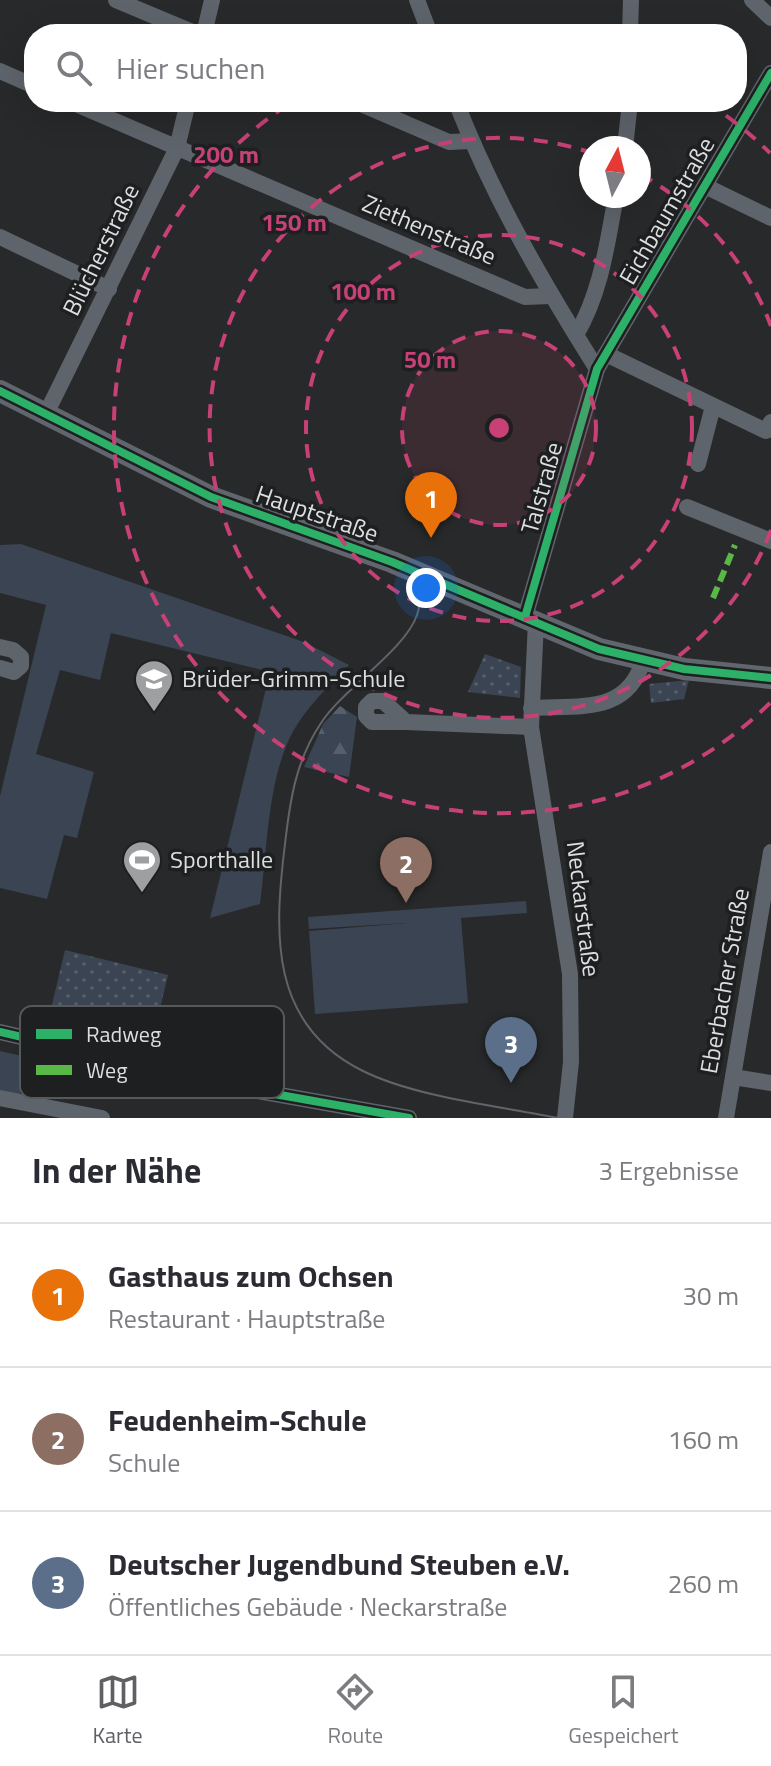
<!DOCTYPE html>
<html lang="de">
<head>
<meta charset="utf-8">
<style>
  :root { --surface:#fff; --page:#f2f2f3; --text:#2b2b33; --muted:#7c7c81; --line:#e1e1e2; --accent:#5f5f64 }
  body { margin:0; font-family:"Titillium Web",sans-serif; background:var(--page); color:var(--text) }
  .compass { position:absolute; left:579px; top:136px; width:72px; height:72px; border-radius:50%; background:var(--surface); box-shadow:0 8px 32px #0002; rotate:7deg }
  .you { position:absolute; left:426px; top:588px; width:28px; height:28px; margin:-20px; border:6px solid #fff; border-radius:50%; background:#1a73e8; box-shadow:0 0 0 12px #1a73e833 }
  .badge { display:grid; place-items:center; width:52px; height:52px; border-radius:50%; background:var(--accent); color:#fff; font-size:26px; font-weight:700 }
  .pin { position:absolute; translate:-50% -66px; filter:drop-shadow(0 2px 4px #0008) }
  .pin::after { content:''; position:absolute; top:42px; width:28px; height:24px; background:inherit; clip-path:polygon(0 0,100% 0,50% 100%) }
  .list { margin:0; padding:0; list-style:none }
  h2 { display:flex; justify-content:space-between; align-items:center; height:104px; margin:0; padding:0 32px; font-size:34px }
  h2 small { font-size:26px; font-weight:400; color:var(--muted) }
  .list li { display:grid; grid-template-columns:52px 1fr auto; gap:24px; align-items:center; box-sizing:border-box; height:144px; padding:0 32px; border-top:2px solid var(--line) }
  .list b { display:block; font-size:30px; white-space:nowrap }
  .list p { margin:0; font-size:26px; white-space:nowrap; color:var(--muted) }
  .list em { font-size:26px; font-style:normal; color:var(--muted) }
  .icon { flex:none; width:44px; height:44px; fill:none; stroke:currentColor; stroke-width:2; stroke-linecap:round; stroke-linejoin:round }
  .map { position:relative; flex:none; width:771px; height:1118px; overflow:hidden }
  .search { position:absolute; background:var(--surface); box-shadow:0 8px 32px #0002; left:24px; right:24px; top:24px; height:88px; display:flex; align-items:center; gap:20px; box-sizing:border-box; padding:0 28px; border-radius:32px; color:var(--muted); font-size:30px }
  .sheet { height:536px; background:var(--surface) }
  nav { display:flex; justify-content:space-around; align-items:center; box-sizing:border-box; height:112px; border-top:2px solid var(--line); background:var(--surface); font-size:22px; color:var(--muted) }
  nav a { display:grid; justify-items:center; gap:4px }
  nav .on { color:var(--accent) }
  .map>svg:first-child { display:block }
  .grass { fill:url(#grass-dots) }
  .forest { fill:url(#forest-firs) }
  .park { fill:#3b4452 }
  .lines { fill:none; stroke-linecap:round; stroke-linejoin:round }
  .street { stroke:#5e646b; stroke-width:16 }
  .secondary { stroke:#61666e; stroke-width:22 }
  .tram { stroke:#616469; stroke-width:2 }
  .quiet { stroke:#58b947; stroke-width:6; stroke-dasharray:12 6; stroke-linecap:butt }
  .cycleway-casing { stroke:#1d1f21; stroke-width:13 }
  .cycleway { stroke:#2db169; stroke-width:8 }
  .ring { fill:none; stroke:#c74076; stroke-width:4; stroke-dasharray:14 10 }
  .labels { text-anchor:middle; stroke-width:7; stroke-linejoin:round; paint-order:stroke }
  .street-label { font-size:24px; fill:#dddee0; stroke:#1d1f21 }
  .poi-label { font-size:24px; fill:#dddee0; stroke:#1d1f21; text-anchor:start }
  .key { fill:#1d1f21; stroke:#57585a; stroke-width:2 }
  .key-label { font-size:22px; fill:#dddee0 }
  .centre { fill:#c74076; stroke:#1d1f21; stroke-width:4 }
  .ring-label { font-size:24px; text-anchor:middle; font-weight:bold; fill:#c74076; stroke:#1d1f21; stroke-width:7; stroke-linejoin:round; paint-order:stroke }
</style>
</head>
<body>
<div class="map">
<svg width="771" height="1118" viewBox="0 0 771 1118">
  <defs>
    <pattern id="grass-dots" width="8" height="8" patternUnits="userSpaceOnUse" patternTransform="scale(2)"><rect width="8" height="8" fill="#3b4452"/><path d="M2 2h.1M6 6h.1" fill="none" stroke="#575f6b" stroke-width="1.8" stroke-linecap="round"/></pattern>
    <pattern id="forest-firs" width="22" height="20" patternUnits="userSpaceOnUse" patternTransform="scale(2)"><rect width="22" height="20" fill="#3b4452"/><path d="M5 1l3.5 6h-7zM16 11l3.5 6h-7z" fill="#575f6b"/></pattern>
  </defs>
  <rect width="100%" height="100%" fill="#28292a"/>
  <!-- grass -->
  <g class="grass">
    <path d="M485,654L521,667L520,698L468,692Z"/>
    <path d="M689,680L684,699L651,703L649,684Z"/>
    <path d="M65,950L168,975L153,1038L50,1013Z"/>
  </g>
  <!-- forest -->
  <path class="forest" d="M340,706L357,717L349,777L304,767L323,724Z"/>
  <!-- park -->
  <g class="park">
    <path d="M21,544L304,642L349,665C326,689 300,713 287,744C267,792 267,853 260,904L210,918L270,672L111,633L100,680L60,670L36,754L94,772L77,838L64,835L47,899L0,888V796L46,605L0,593V545Z"/>
    <path d="M526,901L527,913L461,918L468,1003L315,1014L309,931L407,923L309,929L308,917Z"/>
    <path d="M0,1051L27,1057L19,1100L0,1097Z"/>
  </g>
  <g class="lines">
    <!-- street -->
    <g class="street">
      <path d="M116,0L197,34"/>
      <path d="M417,0L430,34"/>
      <path d="M752,0L771,18"/>
      <path d="M204,34L212,0"/>
      <path d="M630,34L631,0"/>
      <path d="M0,71L34,86"/>
      <path d="M71,102L525,297L550,296"/>
      <path d="M356,102L449,142L471,141"/>
      <path d="M456,102C493,197 543,283 597,369"/>
      <path d="M625,148L630,102"/>
      <path d="M705,186L771,218"/>
      <path d="M0,237L109,289"/>
      <path d="M576,335C601,293 607,244 616,196"/>
      <path d="M606,354L766,431L771,422"/>
      <path d="M46,414L177,148L188,102"/>
      <path d="M698,464L713,406"/>
      <path d="M687,507L771,541"/>
      <path d="M525,617L597,369L771,73"/>
      <path d="M536,622L531,727L570,974L571,1062L565,1118"/>
      <path d="M0,647L13,650L21,657V666L14,672L0,668"/>
      <path d="M531,708C578,705 627,715 643,661"/>
      <path d="M406,722H372L366,716V707L372,701H383L406,722L531,727"/>
      <path d="M0,1032L241,1088L409,1118"/>
      <path d="M733,1077L771,1083"/>
      <path d="M0,1098L102,1118"/>
      <path d="M726,1118L771,852"/>
    </g>
    <!-- secondary -->
    <path class="secondary" d="M0,391L211,497L392,562L599,649L684,669L771,678"/>
    <!-- tram -->
    <path class="tram" d="M0,387L90,436L217,497L393,559C413,570 425,593 417,615C405,650 343,689 321,723C296,760 290,800 285,844C274,933 269,1025 363,1071C415,1097 499,1106 558,1118"/>
    <!-- quiet -->
    <path class="quiet" d="M713,598L735,545"/>
    <!-- cycleway casing -->
    <g class="cycleway-casing">
      <g id="cycleway">
        <path d="M0,391L211,497L392,562L599,649L684,669L771,678"/>
        <path d="M525,617L597,369L771,73"/>
        <path d="M0,1032L241,1088L409,1118"/>
      </g>
    </g>
    <!-- cycleway -->
    <use href="#cycleway" class="cycleway"/>
  </g>
  <!-- distance rings -->
  <circle cx="499" cy="428" r="97" fill="#c74076" fill-opacity=".12"/>
  <g class="ring">
    <circle cx="499" cy="428" r="97"/>
    <circle cx="499" cy="428" r="193"/>
    <path d="M771 530A290 290 0 1 1 589 152M640 174A290 290 0 0 1 771 326"/>
    <path d="M770 703A386 386 0 1 1 292 102M706 102A386 386 0 0 1 770 153"/>
  </g>
  <!-- icons -->
  <defs>
    <g id="school-pin" transform="scale(2)"><path d="M0 17L-7.5 6A9.5 9.5 0 1 1 7.5 6Z" fill="#9e9fa0" stroke="#1d1f21"/><path d="M0-5L7-2L0 1L-7-2ZM-4 1L0 2.5L4 1V4Q0 6-4 4Z" fill="#fff"/></g>
    <g id="stadium-pin" transform="scale(2)"><path d="M0 17L-7.5 6A9.5 9.5 0 1 1 7.5 6Z" fill="#9e9fa0" stroke="#1d1f21"/><path d="M0-5a6.5 5 0 1 0 0 10a6.5 5 0 1 0 0-10ZM-3.5-1.8h7v3.6h-7Z" fill="#fff"/></g>
  </defs>
  <g fill-rule="evenodd">
    <use href="#school-pin" x="154" y="679"/>
    <use href="#stadium-pin" x="142" y="860"/>
  </g>
  <g class="labels">
    <!-- street labels -->
    <g class="street-label">
      <text transform="translate(667 211) rotate(-60)" y="8">Eichbaumstraße</text>
      <text transform="translate(429 230) rotate(23)" y="8">Ziethenstraße</text>
      <text transform="translate(101 250) rotate(-64)" y="8">Blücherstraße</text>
      <text transform="translate(542 488) rotate(-74)" y="8">Talstraße</text>
      <text transform="translate(317 514) rotate(19)" y="8">Hauptstraße</text>
      <text transform="translate(583 909) rotate(83)" y="8">Neckarstraße</text>
      <text transform="translate(725 981) rotate(-80)" y="8">Eberbacher Straße</text>
    </g>
    <!-- poi labels -->
    <g class="poi-label">
      <text x="182" y="687">Brüder-Grimm-Schule</text>
      <text x="170" y="868">Sporthalle</text>
    </g>
  </g>
  <!-- legend -->
  <rect x="20" y="1006" width="264" height="92" rx="12" class="key"/>
  <rect x="36" y="1029" width="36" height="10" fill="#2db169"/>
  <rect x="36" y="1065" width="36" height="10" fill="#58b947"/>
  <g class="key-label">
    <text x="86" y="1042">Radweg</text>
    <text x="86" y="1078">Weg</text>
  </g>
  <circle cx="499" cy="428" r="12" class="centre"/>
  <g class="ring-label">
    <text x="226" y="163">200 m</text>
    <text x="294" y="231">150 m</text>
    <text x="363" y="300">100 m</text>
    <text x="430" y="368">50 m</text>
  </g>
</svg>
<svg class="compass" viewBox="-18 -18 36 36"><path d="M0-13l5 13h-10z" fill="#e53935"/><path d="M0 13l5-13h-10z" fill="#7c7c81"/></svg>
<div class="you"></div>
<div class="pin badge" style="left:431px;top:538px;background:#e8710a">1</div>
<div class="pin badge" style="left:406px;top:903px;background:#8d6e63">2</div>
<div class="pin badge" style="left:511px;top:1083px;background:#5c6f8a">3</div>
<div class="search"><svg class="icon" aria-label="search" viewBox="0 0 24 24"><circle cx="10" cy="10" r="6"/><path d="M15 15l6 6"/></svg>Hier suchen</div>
</div>
<section class="sheet">
<h2>In der Nähe<small>3 Ergebnisse</small></h2>
<ul class="list">
<li><span class="badge" style="background:#e8710a">1</span><div><b>Gasthaus zum Ochsen</b><p>Restaurant · Hauptstraße</p></div><em>30 m</em></li>
<li><span class="badge" style="background:#8d6e63">2</span><div><b>Feudenheim-Schule</b><p>Schule</p></div><em>160 m</em></li>
<li><span class="badge" style="background:#5c6f8a">3</span><div><b>Deutscher Jugendbund Steuben e.V.</b><p>Öffentliches Gebäude · Neckarstraße</p></div><em>260 m</em></li>
</ul>
</section>
<nav>
<a class="on"><svg class="icon" aria-label="map" viewBox="0 0 24 24"><path d="M3 6l6-2 6 2 6-2v14l-6 2-6-2-6 2zM9 4v14M15 6v14"/></svg>Karte</a>
<a><svg class="icon" aria-label="directions" viewBox="0 0 24 24"><path d="M12 3l9 9-9 9-9-9zM9 14v-3h6M13 9l2 2-2 2"/></svg>Route</a>
<a><svg class="icon" aria-label="saved" viewBox="0 0 24 24"><path d="M7 4h10v16l-5-4-5 4z"/></svg>Gespeichert</a>
</nav>
</body>
</html>
